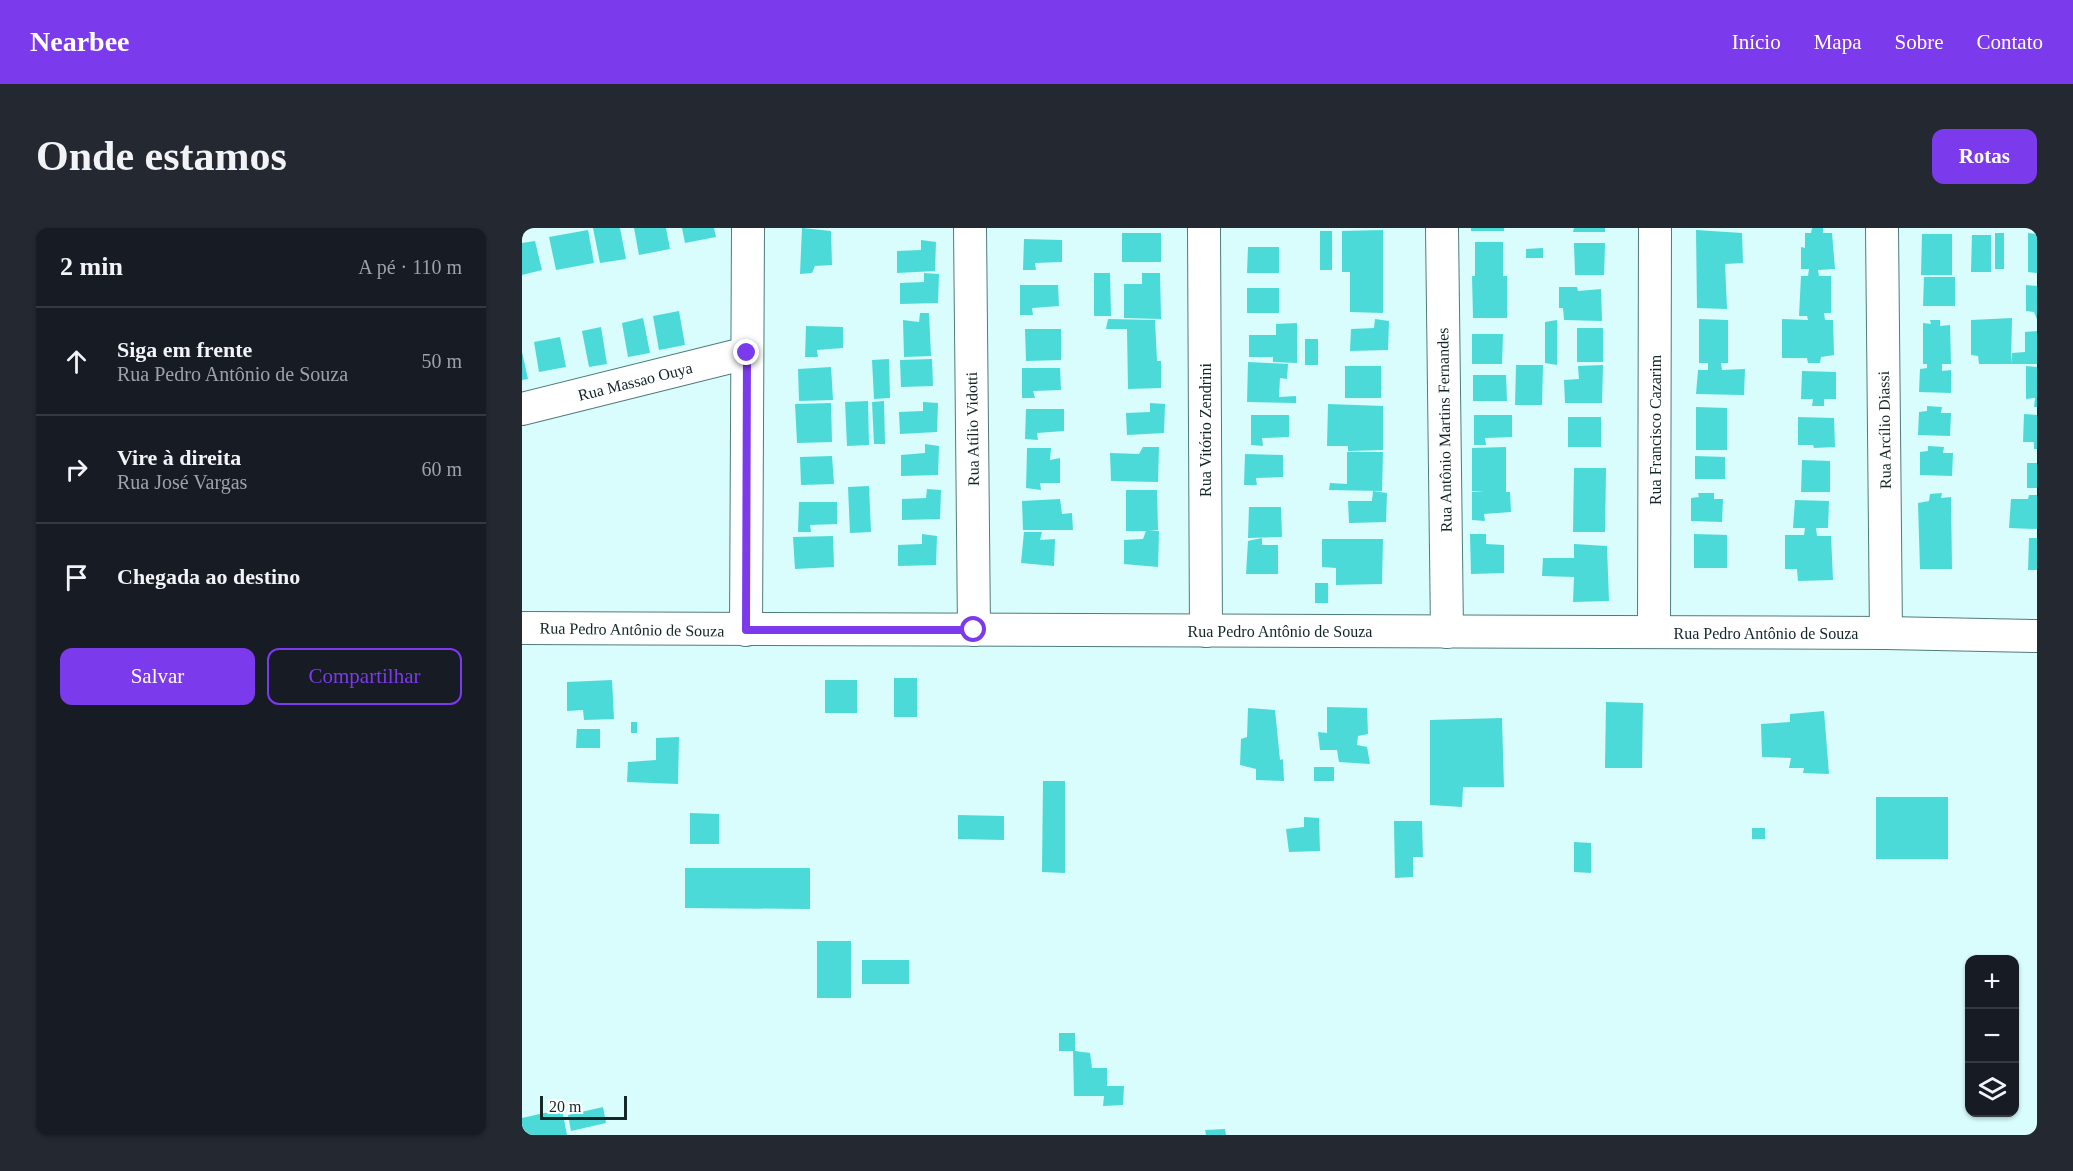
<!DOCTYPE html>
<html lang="pt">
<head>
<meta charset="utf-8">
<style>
  :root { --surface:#171b24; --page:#242831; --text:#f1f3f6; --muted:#9ea1a6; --line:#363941; --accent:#7c3aed }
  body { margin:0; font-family:Georgia,serif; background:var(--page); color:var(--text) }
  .controls { position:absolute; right:18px; bottom:18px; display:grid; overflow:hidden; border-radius:12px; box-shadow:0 2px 4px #0004 }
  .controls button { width:54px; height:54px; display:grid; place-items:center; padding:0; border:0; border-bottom:2px solid var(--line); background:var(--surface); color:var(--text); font:30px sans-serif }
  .scale { position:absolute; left:18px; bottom:15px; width:87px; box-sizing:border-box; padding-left:6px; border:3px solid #142626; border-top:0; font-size:16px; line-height:21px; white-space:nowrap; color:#142626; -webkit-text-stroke:4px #fff; paint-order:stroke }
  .stop { position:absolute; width:18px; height:18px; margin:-14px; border:4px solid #7c3aed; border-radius:50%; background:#fff }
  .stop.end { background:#7c3aed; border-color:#fff; box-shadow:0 2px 6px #0008 }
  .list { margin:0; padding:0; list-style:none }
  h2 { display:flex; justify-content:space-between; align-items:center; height:78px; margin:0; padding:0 24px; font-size:26px }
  h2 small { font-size:20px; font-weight:400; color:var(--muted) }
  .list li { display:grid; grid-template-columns:39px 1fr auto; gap:18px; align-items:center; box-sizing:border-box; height:108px; padding:0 24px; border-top:2px solid var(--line) }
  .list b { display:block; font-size:22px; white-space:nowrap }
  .list p { margin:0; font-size:20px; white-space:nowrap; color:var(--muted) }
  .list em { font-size:20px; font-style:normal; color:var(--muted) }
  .actions { display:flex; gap:12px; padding:18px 24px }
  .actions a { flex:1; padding:14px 0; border:2px solid var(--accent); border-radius:12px; text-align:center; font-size:21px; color:var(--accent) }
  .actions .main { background:var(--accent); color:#fff }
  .icon { flex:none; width:33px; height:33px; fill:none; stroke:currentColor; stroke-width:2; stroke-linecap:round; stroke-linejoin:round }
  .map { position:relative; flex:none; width:1515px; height:907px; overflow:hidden; border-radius:12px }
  header { display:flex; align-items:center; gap:36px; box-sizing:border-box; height:84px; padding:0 30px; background:var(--accent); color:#fff }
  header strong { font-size:28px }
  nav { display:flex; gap:33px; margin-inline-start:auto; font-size:21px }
  .intro { display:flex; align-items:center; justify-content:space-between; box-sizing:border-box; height:144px; padding:0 36px }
  h1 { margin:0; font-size:42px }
  .button { padding:15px 27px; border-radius:12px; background:var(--accent); color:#fff; font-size:21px; font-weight:700 }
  main { display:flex; gap:36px; padding:0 36px }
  aside { flex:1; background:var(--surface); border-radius:12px; box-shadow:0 2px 4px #0004 }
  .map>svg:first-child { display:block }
  .building { fill:#4cdad9 }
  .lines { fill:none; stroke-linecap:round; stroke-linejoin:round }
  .street-casing { stroke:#507b7b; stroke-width:34 }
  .street { stroke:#fff; stroke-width:32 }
  .route { stroke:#7c3aed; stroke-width:8 }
  .labels { text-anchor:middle; stroke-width:5; stroke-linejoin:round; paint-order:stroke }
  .street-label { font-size:16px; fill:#142626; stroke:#fff }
</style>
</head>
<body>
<header>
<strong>Nearbee</strong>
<nav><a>Início</a><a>Mapa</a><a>Sobre</a><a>Contato</a></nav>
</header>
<div class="intro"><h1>Onde estamos</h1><a class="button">Rotas</a></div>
<main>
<aside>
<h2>2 min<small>A pé · 110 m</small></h2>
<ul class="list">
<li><svg class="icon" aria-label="ahead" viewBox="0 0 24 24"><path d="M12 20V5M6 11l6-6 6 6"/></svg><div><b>Siga em frente</b><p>Rua Pedro Antônio de Souza</p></div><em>50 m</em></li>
<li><svg class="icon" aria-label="right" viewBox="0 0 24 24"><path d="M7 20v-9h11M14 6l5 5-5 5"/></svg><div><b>Vire à direita</b><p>Rua José Vargas</p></div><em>60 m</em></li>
<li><svg class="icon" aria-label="arrive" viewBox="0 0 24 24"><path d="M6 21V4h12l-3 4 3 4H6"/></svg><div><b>Chegada ao destino</b></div></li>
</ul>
<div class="actions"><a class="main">Salvar</a><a>Compartilhar</a></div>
</aside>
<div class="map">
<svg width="1515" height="907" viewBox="0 0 1515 907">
  <rect width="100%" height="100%" fill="#d8fdfc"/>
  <!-- building -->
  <g class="building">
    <path d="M71,0H98L104,31L78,35Z"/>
    <path d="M112,0H144L148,21L117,27Z"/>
    <path d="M160,0H192L194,9L163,15Z"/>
    <path d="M280,0L309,3L310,37L293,38L290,45L278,46Z"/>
    <rect x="949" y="0" width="33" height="3"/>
    <path d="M1052,0H1083V4H1051Z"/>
    <path d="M1290,0H1301V5H1310L1313,41L1296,42L1297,48H1309V85H1302L1303,92H1311L1312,127L1299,129L1298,135H1286L1285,130H1260V91L1286,92L1285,88H1277L1279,48H1286L1287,41H1279V19L1283,20V5H1289Z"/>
    <path d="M66,2L72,35L34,42L27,9Z"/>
    <path d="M861,2V85L828,84V44H820V3Z"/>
    <path d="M1174,2L1220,5L1221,35L1203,36L1205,81L1175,80Z"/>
    <rect x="798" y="3" width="12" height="39"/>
    <rect x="600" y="5" width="39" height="29"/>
    <rect x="1473" y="5" width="9" height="36"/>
    <path d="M1506,5L1515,6V45L1506,44Z"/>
    <path d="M1400,6H1430V47H1399Z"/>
    <path d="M1450,7H1469V44H1449Z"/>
    <path d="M502,11L540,12V34L513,35L514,42H501Z"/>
    <path d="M399,12L414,14L413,43L375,45V23L399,22Z"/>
    <path d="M13,13L20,42L0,47V15Z"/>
    <path d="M953,14H981V48H985V90H951L950,48H953Z"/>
    <path d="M1052,15H1083L1082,47H1053Z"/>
    <path d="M726,19H757V45H725Z"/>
    <path d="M1021,20V30H1004V21Z"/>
    <path d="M402,45L417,46L416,75L378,76V55L402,54Z"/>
    <path d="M572,45H588L589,88H572Z"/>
    <path d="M620,45H638L639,91L602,90V56H620Z"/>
    <path d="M1402,49H1433V78H1401Z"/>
    <path d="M498,57H536L537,78L510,80L511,87H498Z"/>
    <path d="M1504,57L1515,58V91L1512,84L1504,83Z"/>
    <path d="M1037,59H1055L1056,63L1079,61L1080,93L1042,92L1041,80H1037Z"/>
    <rect x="725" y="60" width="32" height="25"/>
    <path d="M157,83L163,117L137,122L131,88Z"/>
    <path d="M398,85H407L409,128L382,129L381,92L397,94Z"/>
    <path d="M121,90L128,125L106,129L100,95Z"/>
    <path d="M1490,90L1489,136H1457L1456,128L1449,127V92Z"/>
    <path d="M586,91L633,92L635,133H639V160L606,161L605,101H584Z"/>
    <path d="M853,91L867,93L866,122L828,123L829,101L852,100Z"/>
    <path d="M1177,91L1206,92V135H1199L1200,142L1223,141L1222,167L1174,166L1176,142H1186V135H1177Z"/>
    <path d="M1035,92V137L1023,135V94Z"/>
    <path d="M1408,92H1418V98L1428,97L1429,136H1420V143L1429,142V165L1397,164L1398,141L1405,140V136H1401V95L1409,96Z"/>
    <path d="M775,95V135L751,134V129H727V107H754V96Z"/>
    <path d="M284,98L321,99V120L295,122L296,129H283Z"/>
    <path d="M79,99L85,136L67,139L60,103Z"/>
    <rect x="1055" y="100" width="26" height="34"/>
    <path d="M503,101H539V132L504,133Z"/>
    <path d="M1515,103V136H1489L1490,125L1503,124V104Z"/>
    <path d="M950,106H981L980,136H950Z"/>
    <path d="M38,109L44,139L17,144L12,114Z"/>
    <rect x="783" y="111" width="13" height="26"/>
    <path d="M0,124L6,151L0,152Z"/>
    <path d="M367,131L368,170L352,171L350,132Z"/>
    <path d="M410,131L411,158L379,159L378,132Z"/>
    <path d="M726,134L766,136L765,151L758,150L757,169L774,168V175L725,174Z"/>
    <path d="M994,137H1021L1020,177H993Z"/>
    <path d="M1081,137L1080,175H1043L1042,152L1057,151L1056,138Z"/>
    <rect x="823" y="138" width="36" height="32"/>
    <path d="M1504,138L1515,139V179H1512L1513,170L1504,171Z"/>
    <path d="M309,139L311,172L277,173L276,141Z"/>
    <path d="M500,140H538L539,162L511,163L513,170H500Z"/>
    <path d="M1280,143L1314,144V171H1302V178H1290L1291,171H1279Z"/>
    <path d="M951,147H984L985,173H951Z"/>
    <path d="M346,173L347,217L325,218L323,174Z"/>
    <path d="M362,173L363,216H352L350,174Z"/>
    <path d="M401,174L416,175L415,204L378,206L377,184L401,183Z"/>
    <path d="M309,175L310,214L275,215L273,176Z"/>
    <path d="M628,175L643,176L642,205L605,207L604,185L628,184Z"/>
    <path d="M806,176L861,178V222L826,223V218H805Z"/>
    <path d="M1405,178L1420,179L1419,185H1429L1428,208L1396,207L1397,184L1405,183Z"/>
    <path d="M1174,179L1205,180V222H1174Z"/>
    <path d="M504,181H542V203L515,205L516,212L503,211Z"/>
    <path d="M1502,186L1515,187V221H1512V214H1501Z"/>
    <path d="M729,187H767V209L740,210L741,218L729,217Z"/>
    <path d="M952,187H990V209L963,210L964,217H952Z"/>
    <rect x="1046" y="189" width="33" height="30"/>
    <path d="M1276,189L1312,190L1313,219L1292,220L1291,217H1276Z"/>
    <path d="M403,216L417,218L416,247L379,248V227L403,225Z"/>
    <path d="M1406,218L1422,219L1421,225H1431L1430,248L1398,247V224L1406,223Z"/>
    <path d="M621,219H637L636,254L589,253L588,225L617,226Z"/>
    <path d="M984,219V264H988L989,284L962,286L963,293L950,292V264H962L950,263V220Z"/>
    <path d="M505,220H529L528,232L538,230V255H518L519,262L504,260Z"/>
    <path d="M825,224H861L860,263L807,262L808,255L825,256Z"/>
    <path d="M723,226L761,227V249L734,250L735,257H722Z"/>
    <path d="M310,228L312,256L279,257L278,229Z"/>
    <path d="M1173,228L1203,229V251H1173Z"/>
    <path d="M1280,232L1308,233V264H1279Z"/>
    <rect x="1505" y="235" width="10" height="25"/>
    <path d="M1052,240H1084L1083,304H1051Z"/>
    <path d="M347,258L349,304L328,305L326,259Z"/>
    <path d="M405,261L419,262L418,291L380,292V271L404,270Z"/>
    <path d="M604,262H635L636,302H627L637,303L636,339L602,336V312L621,311L624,303H604Z"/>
    <path d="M851,263L865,265L864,294L827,295L826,273H850Z"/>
    <path d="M1176,265H1192V271H1201L1200,294L1169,293V270L1177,269Z"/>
    <path d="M1420,265L1419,270L1429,269L1430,341H1398L1396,275L1407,273L1408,266Z"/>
    <path d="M1507,267H1515V301L1487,300L1489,271H1506Z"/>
    <path d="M538,271L540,286L550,285L551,302H501L500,273Z"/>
    <path d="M1273,272L1307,273L1306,300H1294L1295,308H1309L1311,352L1276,353L1275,341H1263V307H1282L1283,300H1271Z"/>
    <path d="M277,274H315V296L288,297L289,304H276Z"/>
    <path d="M727,279H759L760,309L726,310Z"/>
    <path d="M502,304H520L518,312L533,311L532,338L499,335Z"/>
    <path d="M400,306L415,308L414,337L376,338V317L400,316Z"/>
    <path d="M948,306H964V316L982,317V345L949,346Z"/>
    <path d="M1172,306L1205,307V340H1172Z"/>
    <path d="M311,308L312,339L273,341L271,309Z"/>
    <path d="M740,310V317H756V346H724L726,313Z"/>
    <path d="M1507,310H1515V342H1506Z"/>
    <path d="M800,311H861L860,356L814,357V340L800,339Z"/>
    <path d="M1052,316L1085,318L1087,373L1051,374L1052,349L1020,348L1021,330H1052Z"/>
    <rect x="793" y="355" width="13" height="20"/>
    <rect x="372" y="450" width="23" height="39"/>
    <path d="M90,452L92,491L62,492L61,482L45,483V454Z"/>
    <rect x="303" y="452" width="32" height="33"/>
    <path d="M1084,474L1121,475L1120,540H1083Z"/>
    <path d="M805,479L845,480L846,506L836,508L835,517L845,519L848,536L817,534L815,522H798L796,504L805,505Z"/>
    <path d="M726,480L753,482L758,532L761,531L762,553L734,552V541L718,537L719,511L725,509Z"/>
    <path d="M1302,483L1307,546L1281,545L1282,540H1267L1269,530L1240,529L1239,496L1268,494V486Z"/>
    <path d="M980,490L982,559H941L940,579L908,577V492Z"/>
    <rect x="109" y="494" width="6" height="11"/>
    <path d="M55,501H78V520H54Z"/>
    <path d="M157,509L156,556L105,554L106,534L134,532V510Z"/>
    <rect x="792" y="539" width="20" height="14"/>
    <path d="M521,553H543V645L520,644Z"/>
    <rect x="1354" y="569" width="72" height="62"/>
    <path d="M168,585L197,586V616H168Z"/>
    <path d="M436,587L482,588V612L436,611Z"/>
    <path d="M782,589L797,590L798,623L767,624L764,601L782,599Z"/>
    <path d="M872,593H900L901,629H891V649L873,650Z"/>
    <rect x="1230" y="600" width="13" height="11"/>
    <path d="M1052,614L1069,615V645L1052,644Z"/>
    <path d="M163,640H288V681L163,680Z"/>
    <rect x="295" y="713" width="34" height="57"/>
    <rect x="340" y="732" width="47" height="24"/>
    <path d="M537,805H553V823L568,825L570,840H585V858H602L601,877L581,878L582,868H552L551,823H537Z"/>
    <path d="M81,879L84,895L49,903L46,887Z"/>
    <path d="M40,881L45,907H0V890Z"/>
    <path d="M703,901L704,907H684L683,902Z"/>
  </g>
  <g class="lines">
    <!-- street casing -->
    <g class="street-casing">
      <g id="street">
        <path d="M448,0L452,402"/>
        <path d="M682,0L684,403"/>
        <path d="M920,0L925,404"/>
        <path d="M1360,0L1364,405"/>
        <path d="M0,181L225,125"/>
        <path d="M0,400L1364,405L1515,408"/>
        <path d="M224,402L226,0"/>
        <path d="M1132,404L1133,0"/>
      </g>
    </g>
    <!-- street -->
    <use href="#street" class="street"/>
  </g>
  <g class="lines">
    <!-- route -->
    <path class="route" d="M225,125L224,402H452"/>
  </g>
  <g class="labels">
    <!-- street labels -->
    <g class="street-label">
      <text transform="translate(113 153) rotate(-14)" y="6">Rua Massao Ouya</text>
      <text transform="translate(450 201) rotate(-91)" y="6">Rua Atílio Vidotti</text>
      <text transform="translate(683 202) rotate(-90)" y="6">Rua Vitório Zendrini</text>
      <text transform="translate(922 202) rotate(-91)" y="6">Rua Antônio Martins Fernandes</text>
      <text transform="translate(1133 202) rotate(-90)" y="6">Rua Francisco Cazarim</text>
      <text transform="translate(1362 202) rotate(-91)" y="6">Rua Arcílio Diassi</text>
      <text transform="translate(110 401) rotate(1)" y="6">Rua Pedro Antônio de Souza</text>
      <text x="758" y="409">Rua Pedro Antônio de Souza</text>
      <text x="1244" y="411">Rua Pedro Antônio de Souza</text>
    </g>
  </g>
</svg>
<div class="controls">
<button>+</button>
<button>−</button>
<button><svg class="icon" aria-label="layers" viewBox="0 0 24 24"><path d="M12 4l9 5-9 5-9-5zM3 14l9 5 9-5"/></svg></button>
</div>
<div class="scale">20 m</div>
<div class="stop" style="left:452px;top:402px"></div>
<div class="stop end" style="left:225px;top:125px"></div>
</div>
</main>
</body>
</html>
